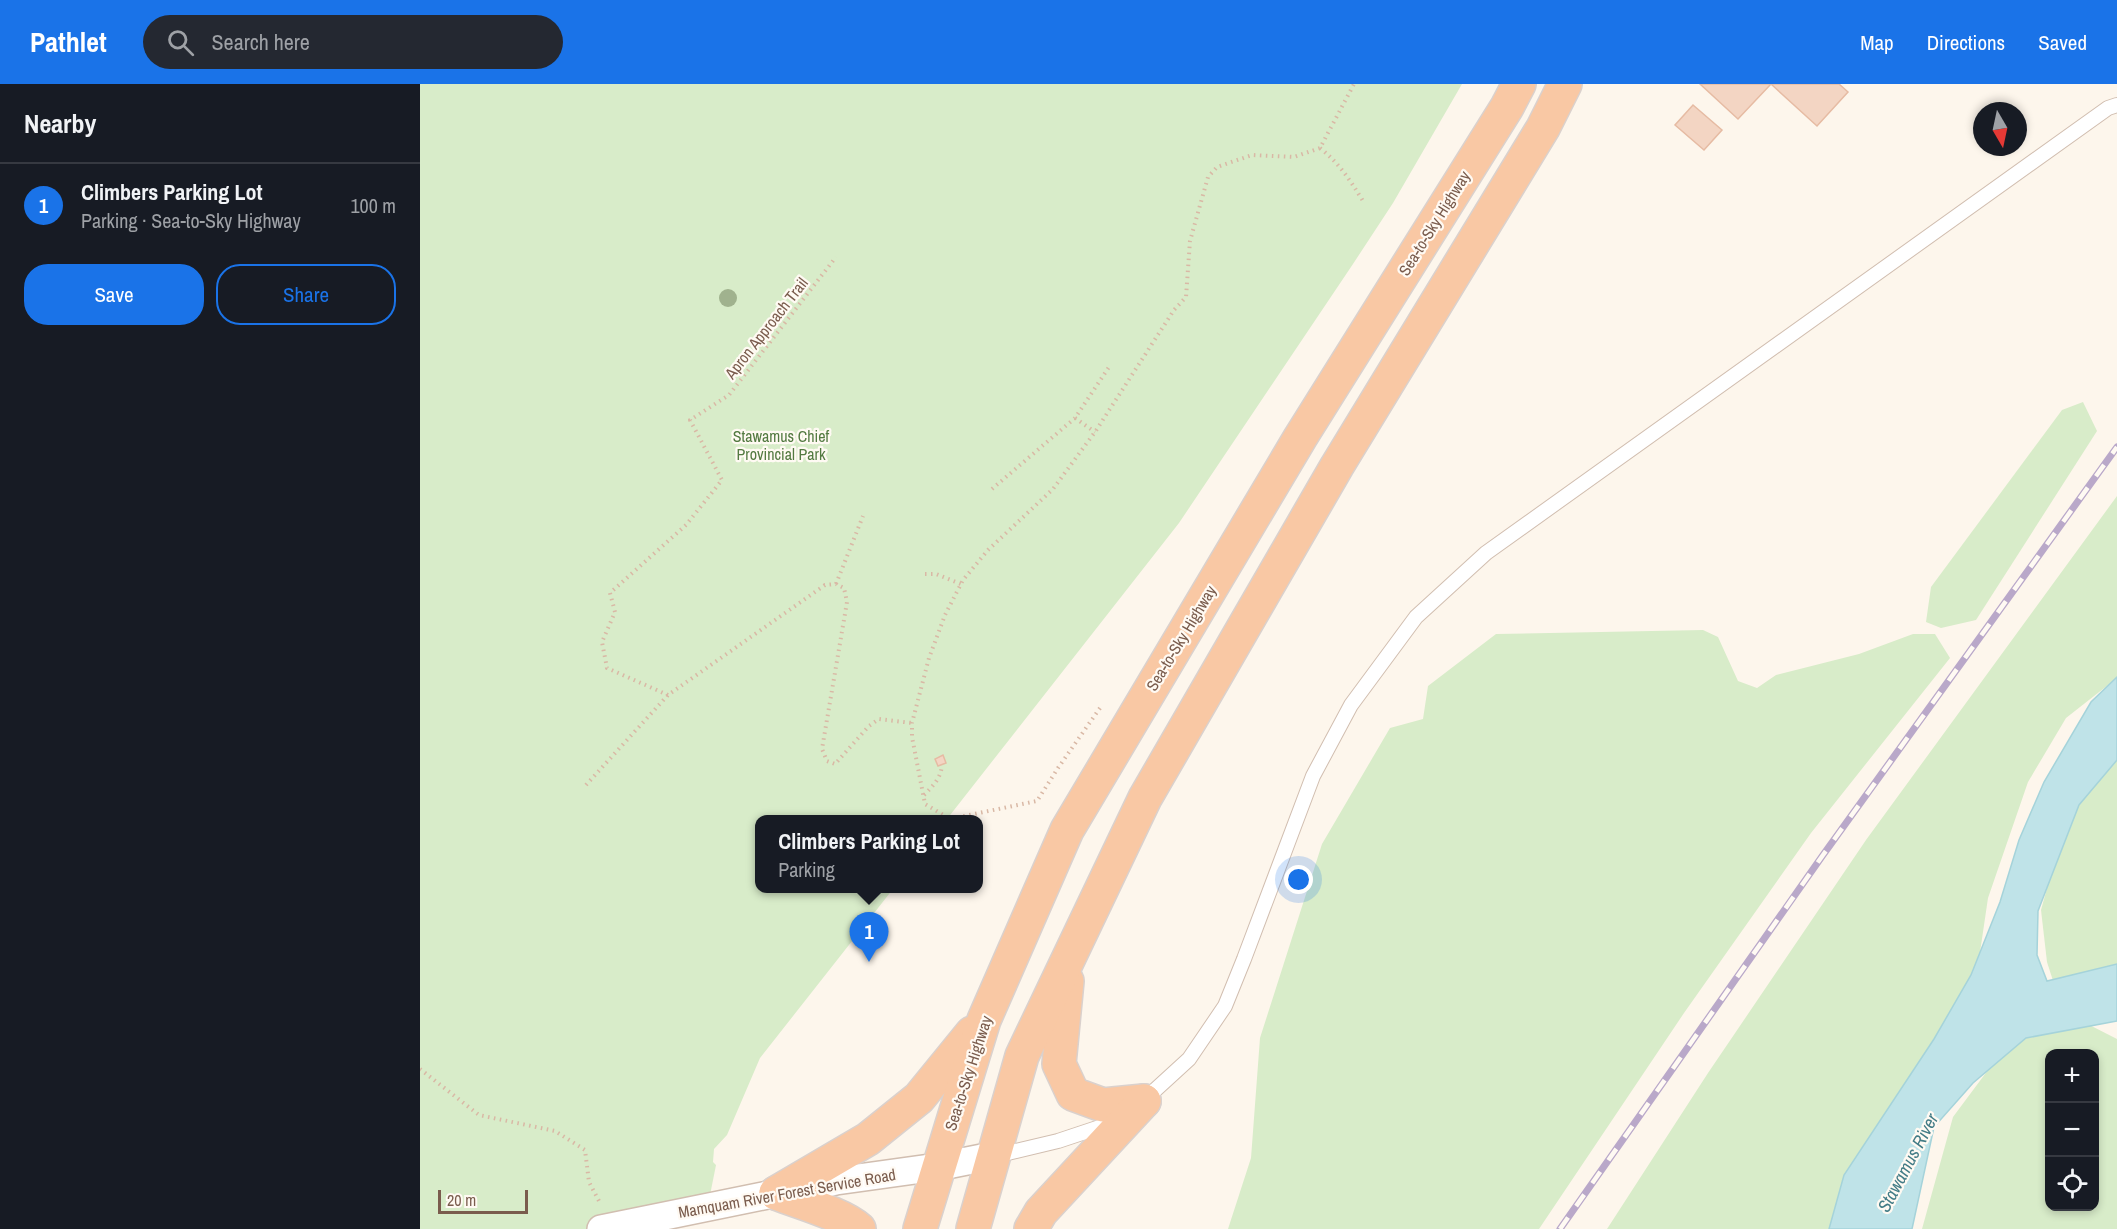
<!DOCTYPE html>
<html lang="en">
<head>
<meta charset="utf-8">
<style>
  :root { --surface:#171b24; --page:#242831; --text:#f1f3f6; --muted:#9ea1a6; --line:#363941; --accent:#1a73e8 }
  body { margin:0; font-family:"Archivo Narrow",sans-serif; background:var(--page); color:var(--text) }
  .controls { position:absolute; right:18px; bottom:18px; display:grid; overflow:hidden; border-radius:12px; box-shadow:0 3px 9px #0003 }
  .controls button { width:54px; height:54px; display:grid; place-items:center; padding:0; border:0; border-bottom:2px solid var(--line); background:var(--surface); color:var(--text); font:30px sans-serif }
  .compass { position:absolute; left:1553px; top:18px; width:54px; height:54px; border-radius:50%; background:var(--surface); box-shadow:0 3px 9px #0003; rotate:171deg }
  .scale { position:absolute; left:18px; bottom:15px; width:90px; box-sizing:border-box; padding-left:6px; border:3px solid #7a5c4d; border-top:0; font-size:16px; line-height:21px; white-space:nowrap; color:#7a5c4d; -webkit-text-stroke:4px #fffaf3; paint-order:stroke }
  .you { position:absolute; left:879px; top:796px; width:21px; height:21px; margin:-15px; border:4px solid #fff; border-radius:50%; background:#1a73e8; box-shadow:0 0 0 9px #1a73e833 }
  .badge { display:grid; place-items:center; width:39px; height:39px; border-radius:50%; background:var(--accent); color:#fff; font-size:20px; font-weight:700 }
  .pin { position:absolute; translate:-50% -50px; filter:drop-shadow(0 2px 3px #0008) }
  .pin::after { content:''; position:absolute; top:32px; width:21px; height:18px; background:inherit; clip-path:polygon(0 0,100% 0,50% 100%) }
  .popup { position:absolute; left:335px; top:731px; width:228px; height:78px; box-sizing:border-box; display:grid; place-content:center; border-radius:12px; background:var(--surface); filter:drop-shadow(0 2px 4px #0005); font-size:20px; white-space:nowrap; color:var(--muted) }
  .popup b { font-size:22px; color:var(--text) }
  .popup::after { content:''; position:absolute; left:50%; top:100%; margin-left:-12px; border:12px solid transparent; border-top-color:var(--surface) }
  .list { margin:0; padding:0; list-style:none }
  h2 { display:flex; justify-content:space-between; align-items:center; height:78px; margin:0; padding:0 24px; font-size:26px }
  h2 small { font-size:20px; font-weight:400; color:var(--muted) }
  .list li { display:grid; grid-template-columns:39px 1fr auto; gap:18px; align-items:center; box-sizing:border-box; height:84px; padding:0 24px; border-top:2px solid var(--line) }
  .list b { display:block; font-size:22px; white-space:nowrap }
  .list p { margin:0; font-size:20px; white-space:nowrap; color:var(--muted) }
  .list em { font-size:20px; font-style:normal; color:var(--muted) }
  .actions { display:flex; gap:12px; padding:18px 24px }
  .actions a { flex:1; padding:14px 0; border:2px solid var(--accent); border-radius:24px; text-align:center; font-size:21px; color:var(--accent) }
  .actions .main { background:var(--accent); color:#fff }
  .icon { flex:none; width:33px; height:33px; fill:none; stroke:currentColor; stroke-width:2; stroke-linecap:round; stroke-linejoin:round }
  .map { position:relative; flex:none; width:1697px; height:1145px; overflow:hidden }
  header { display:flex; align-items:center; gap:36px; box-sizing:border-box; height:84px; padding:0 30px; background:var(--accent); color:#fff }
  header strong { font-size:28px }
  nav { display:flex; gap:33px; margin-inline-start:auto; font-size:21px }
  .search { width:420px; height:54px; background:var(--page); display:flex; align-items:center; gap:15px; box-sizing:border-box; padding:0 21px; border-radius:33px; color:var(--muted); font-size:22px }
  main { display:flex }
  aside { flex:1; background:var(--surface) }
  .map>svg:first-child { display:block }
  .green { fill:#d8ecc9; fill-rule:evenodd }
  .water { fill:#bfe3e8; stroke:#a5d3da; stroke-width:1.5 }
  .building { fill:#f3d5c3; stroke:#e6bba3; stroke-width:1.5 }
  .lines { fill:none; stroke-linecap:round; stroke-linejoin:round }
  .service-casing { stroke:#d1beb0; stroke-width:16 }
  .minor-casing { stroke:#d1beb0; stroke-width:30 }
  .trunk-casing { stroke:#dad1cd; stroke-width:36 }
  .path { stroke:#d9b8a5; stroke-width:4; stroke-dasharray:1.5 4.5; stroke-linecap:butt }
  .service { stroke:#fff; stroke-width:14 }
  .minor { stroke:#fff; stroke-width:27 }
  .trunk { stroke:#f9c8a4; stroke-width:33 }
  .rail-casing { stroke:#b9a8c9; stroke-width:7 }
  .rail { stroke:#fffaf3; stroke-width:4.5; stroke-dasharray:14; stroke-linecap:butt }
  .tree { fill:#a0b28e }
  .labels { text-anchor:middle; stroke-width:4.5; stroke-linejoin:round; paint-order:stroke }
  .street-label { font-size:16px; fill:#7a5c4d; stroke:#fffaf3 }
  .park-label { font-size:16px; fill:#537a41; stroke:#fffaf3 }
  .water-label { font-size:18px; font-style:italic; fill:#437c86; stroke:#fffaf3 }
</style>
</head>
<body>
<header>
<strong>Pathlet</strong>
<div class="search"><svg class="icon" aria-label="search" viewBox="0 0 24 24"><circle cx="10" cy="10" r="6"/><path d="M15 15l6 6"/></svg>Search here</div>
<nav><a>Map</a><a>Directions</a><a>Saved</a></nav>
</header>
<main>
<aside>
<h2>Nearby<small></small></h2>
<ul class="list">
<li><span class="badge">1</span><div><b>Climbers Parking Lot</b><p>Parking · Sea-to-Sky Highway</p></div><em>100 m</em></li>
</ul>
<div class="actions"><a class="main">Save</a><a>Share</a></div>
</aside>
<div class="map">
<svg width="1697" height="1145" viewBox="0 0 1697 1145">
  <rect width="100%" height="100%" fill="#fdf6ec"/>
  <!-- green -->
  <g class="green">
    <path d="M0,0H1042L973,119L933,180L759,439L527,735L340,736V804L473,805L340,974L307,1051L294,1065L293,1078L296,1081L289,1116L202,1145H0Z"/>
    <path d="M1663,318L1677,347L1556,536L1521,544L1506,538L1511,503L1642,326Z"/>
    <path d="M1697,412V594L1646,634L1608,698L1568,814L1554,909L1424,1145H1187L1288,989L1446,756Z"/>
    <path d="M1283,546L1298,553L1318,597L1337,604L1356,591L1439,570L1493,550H1515L1530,574L1391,749L1264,929L1119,1145H808L831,1074L840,954L902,760L970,644L1003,635L1008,602L1076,550Z"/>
    <path d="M1697,664V909L1635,903L1627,878L1621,826L1652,714Z"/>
    <path d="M1644,928L1697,955V1145H1502L1533,1033L1603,939ZM1630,970H1674V1122H1630Z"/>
  </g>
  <!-- water -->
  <path class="water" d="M1697,593V676L1659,721L1618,827L1617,871L1627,897L1697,880V937L1606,954L1553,999L1514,1043L1492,1145H1409L1424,1091L1514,955L1551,891L1580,818L1599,756L1624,698L1671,618Z"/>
  <!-- building -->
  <g class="building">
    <path d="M1280,0H1419L1428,8L1397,42L1351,0L1318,35Z"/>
    <path d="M1273,21L1302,46L1284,66L1255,41Z"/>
    <path d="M523,671L526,679L518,682L515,675Z"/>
  </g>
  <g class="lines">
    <!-- service casing -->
    <g class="service-casing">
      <g id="service">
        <path d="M722,1018L769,975L805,922L824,875L893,692L931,621L996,533L1066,469L1688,24L1697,21"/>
        <path d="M575,1072L638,1057L692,1039"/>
      </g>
    </g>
    <!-- minor casing -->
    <g class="minor-casing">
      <path id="minor" d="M181,1145L416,1097L517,1083L572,1072"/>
    </g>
    <!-- trunk casing -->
    <g class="trunk-casing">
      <g id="trunk">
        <path d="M647,897L639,980L653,1010L683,1021L724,1017"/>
        <path d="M356,1109L448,1055L499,1014L552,949"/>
        <path d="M356,1109C378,1118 423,1130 439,1145"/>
        <path d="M500,1145L564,936L647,746L880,354L1087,23L1099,0"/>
        <path d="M553,1145L602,972L725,714L917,382L1123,44L1145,0"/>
        <path d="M611,1145L621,1128L724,1017"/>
      </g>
    </g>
    <!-- path -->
    <g class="path">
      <path d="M900,64C919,79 930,96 943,117"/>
      <path d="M655,334L675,348"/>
      <path d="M572,405L655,334L689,283"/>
      <path d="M505,490H516L541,500"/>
      <path d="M416,500L443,432"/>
      <path d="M248,611L187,584L182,558L195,528L190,509L266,441L302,396L270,336L309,311L416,173"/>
      <path d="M680,624L638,684L617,717L530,735L505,720L492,653V639L509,574L525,531L543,496L568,466L633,405L675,348L754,226L766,213L770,157L788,93L797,83L832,71L874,73L900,64L934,0"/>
      <path d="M166,701L248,611L405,501L416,500L424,504L427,518L402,665L407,677L415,680L449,642L459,635L492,639"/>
      <path d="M504,711C513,702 521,694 522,681"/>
      <path d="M0,985L59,1031L135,1047L165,1066L169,1098L179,1117"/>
    </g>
    <!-- service -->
    <use href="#service" class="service"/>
    <!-- minor -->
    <use href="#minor" class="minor"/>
    <!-- trunk -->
    <use href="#trunk" class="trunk"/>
    <!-- rail casing -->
    <g class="rail-casing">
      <path id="rail" d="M1140,1145L1403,771L1697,363"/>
    </g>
    <!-- rail -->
    <use href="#rail" class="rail"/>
  </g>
  <!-- trees -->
  <circle class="tree" cx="308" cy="214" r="9"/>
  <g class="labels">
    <!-- street labels -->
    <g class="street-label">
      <text transform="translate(1014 139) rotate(-58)" y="6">Sea-to-Sky Highway</text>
      <text transform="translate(346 244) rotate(-52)" y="6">Apron Approach Trail</text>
      <text transform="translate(761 554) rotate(-59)" y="6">Sea-to-Sky Highway</text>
      <text transform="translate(548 989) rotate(-72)" y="6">Sea-to-Sky Highway</text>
      <text transform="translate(367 1109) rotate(-10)" y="6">Mamquam River Forest Service Road</text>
    </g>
    <!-- park labels -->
    <g class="park-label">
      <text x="361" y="358">Stawamus Chief<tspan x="361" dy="18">Provincial Park</tspan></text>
    </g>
    <!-- water labels -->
    <g class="water-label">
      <text transform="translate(1488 1079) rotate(-62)" y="6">Stawamus River</text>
    </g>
  </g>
</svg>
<div class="controls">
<button>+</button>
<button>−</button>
<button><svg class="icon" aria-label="locate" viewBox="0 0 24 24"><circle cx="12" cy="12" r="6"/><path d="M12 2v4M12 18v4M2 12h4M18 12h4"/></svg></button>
</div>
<svg class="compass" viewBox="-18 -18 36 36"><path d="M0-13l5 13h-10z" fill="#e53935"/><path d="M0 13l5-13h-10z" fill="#9ea1a6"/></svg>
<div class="scale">20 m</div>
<div class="you"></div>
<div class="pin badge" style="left:449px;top:878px">1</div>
<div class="popup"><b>Climbers Parking Lot</b>Parking</div>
</div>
</main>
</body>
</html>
